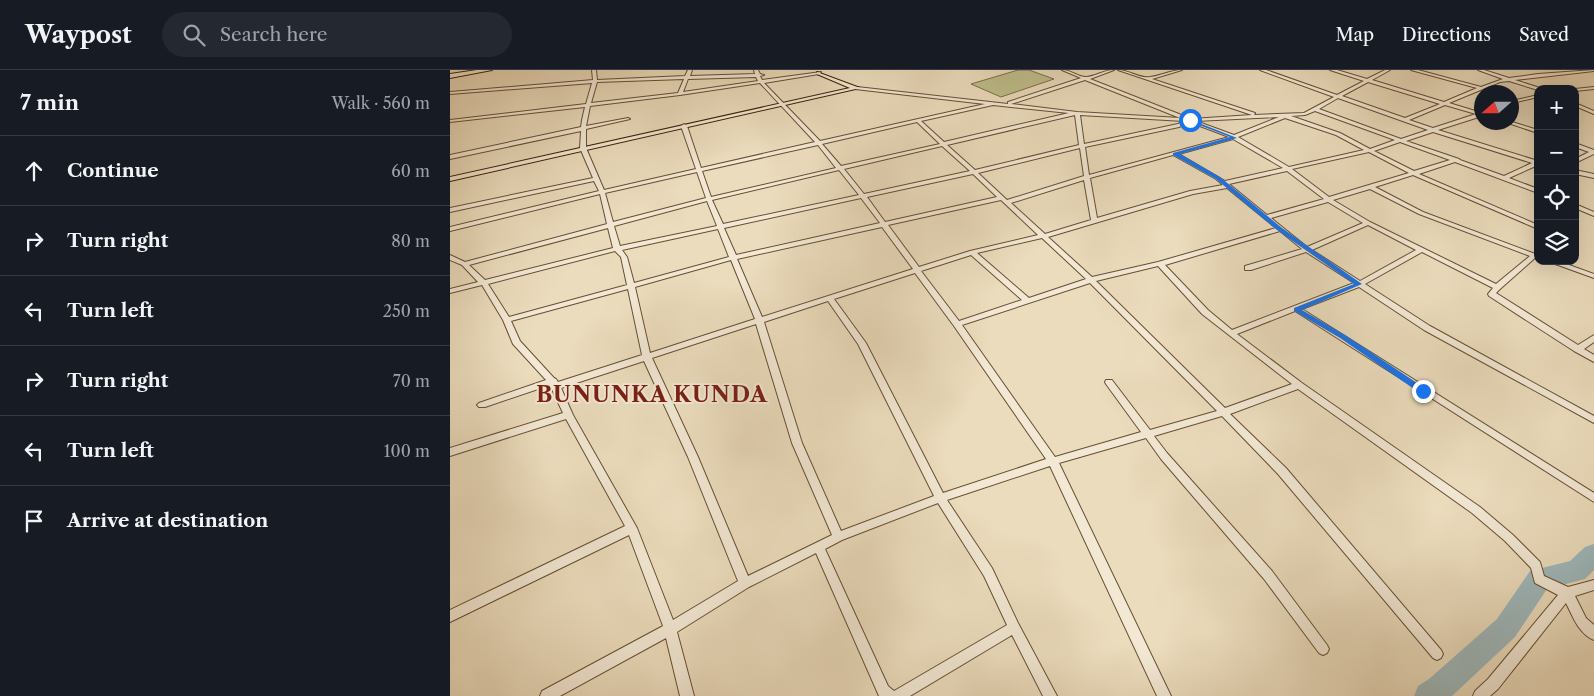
<!DOCTYPE html>
<html lang="en">
<head>
<meta charset="utf-8">
<style>
  :root { --surface:#171b24; --page:#242831; --text:#f1f3f6; --muted:#9ea1a6; --line:#363941 }
  body { margin:0; font-family:"Libre Caslon Text",serif; background:var(--page); color:var(--text) }
  .controls { position:absolute; right:15px; top:15px; display:grid; overflow:hidden; border-radius:10px; box-shadow:0 5px 20px #0002 }
  .controls button { width:45px; height:45px; display:grid; place-items:center; padding:0; border:0; border-bottom:1px solid var(--line); background:var(--surface); color:var(--text); font:25px sans-serif }
  .compass { position:absolute; left:1024px; top:15px; width:45px; height:45px; border-radius:50%; background:var(--surface); box-shadow:0 5px 20px #0002; rotate:249deg }
  .stop { position:absolute; width:15px; height:15px; margin:-11px; border:4px solid #1a73e8; border-radius:50%; background:#fff }
  .stop.end { background:#1a73e8; border-color:#fff; box-shadow:0 1px 5px #0008 }
  .list { margin:0; padding:0; list-style:none }
  h2 { display:flex; justify-content:space-between; align-items:center; height:65px; margin:0; padding:0 20px; font-size:21px }
  h2 small { font-size:16px; font-weight:400; color:var(--muted) }
  .list li { display:grid; grid-template-columns:32px 1fr auto; gap:15px; align-items:center; box-sizing:border-box; height:70px; padding:0 20px; border-top:1px solid var(--line) }
  .list b { display:block; font-size:19px; white-space:nowrap }
  .list em { font-size:16px; font-style:normal; color:var(--muted) }
  .icon { flex:none; width:28px; height:28px; fill:none; stroke:currentColor; stroke-width:2; stroke-linecap:round; stroke-linejoin:round }
  .map { position:relative; flex:none; width:1144px; height:626px; overflow:hidden }
  header { display:flex; align-items:center; gap:30px; box-sizing:border-box; height:70px; padding:0 25px; background:var(--surface); border-bottom:1px solid var(--line) }
  header strong { font-size:24px }
  nav { display:flex; gap:28px; margin-inline-start:auto; font-size:18px }
  .search { width:350px; height:45px; background:var(--page); display:flex; align-items:center; gap:12px; box-sizing:border-box; padding:0 18px; border-radius:28px; color:var(--muted); font-size:19px }
  main { display:flex }
  aside { flex:1; background:var(--surface) }
  .map>svg:first-child { display:block }
  .green { fill:#bebe8c; stroke:#7c6f48 }
  .lines { fill:none; stroke-linecap:round; stroke-linejoin:round }
  .river { fill:#9eb8bc; fill-rule:evenodd }
  .street-casing { stroke:#674f33; stroke-width:2 }
  .secondary-casing { stroke:#3b2005; stroke-width:2 }
  .street { fill:#f2e8d4; fill-rule:evenodd }
  .secondary { fill:#f2e8d4; fill-rule:evenodd }
  .route { fill:#1a73e8 }
  .labels { text-anchor:middle; stroke-width:4; stroke-linejoin:round; paint-order:stroke }
  .district-label { font-size:22px; font-weight:bold; letter-spacing:1px; fill:#7a1f14; stroke:#f2e8d4 }
</style>
</head>
<body>
<header>
<strong>Waypost</strong>
<div class="search"><svg class="icon" aria-label="search" viewBox="0 0 24 24"><circle cx="10" cy="10" r="6"/><path d="M15 15l6 6"/></svg>Search here</div>
<nav><a>Map</a><a>Directions</a><a>Saved</a></nav>
</header>
<main>
<aside>
<h2>7 min<small>Walk · 560 m</small></h2>
<ul class="list">
<li><svg class="icon" aria-label="ahead" viewBox="0 0 24 24"><path d="M12 20V5M6 11l6-6 6 6"/></svg><div><b>Continue</b></div><em>60 m</em></li>
<li><svg class="icon" aria-label="right" viewBox="0 0 24 24"><path d="M7 20v-9h11M14 6l5 5-5 5"/></svg><div><b>Turn right</b></div><em>80 m</em></li>
<li><svg class="icon" aria-label="left" viewBox="0 0 24 24"><path d="M17 20v-9H6M10 6l-5 5 5 5"/></svg><div><b>Turn left</b></div><em>250 m</em></li>
<li><svg class="icon" aria-label="right" viewBox="0 0 24 24"><path d="M7 20v-9h11M14 6l5 5-5 5"/></svg><div><b>Turn right</b></div><em>70 m</em></li>
<li><svg class="icon" aria-label="left" viewBox="0 0 24 24"><path d="M17 20v-9H6M10 6l-5 5 5 5"/></svg><div><b>Turn left</b></div><em>100 m</em></li>
<li><svg class="icon" aria-label="arrive" viewBox="0 0 24 24"><path d="M6 21V4h12l-3 4 3 4H6"/></svg><div><b>Arrive at destination</b></div></li>
</ul>
</aside>
<div class="map">
<svg width="1144" height="626" viewBox="0 0 1144 626">
  <rect width="100%" height="100%" fill="#ebdcbd"/>
  <filter id="stains"><feTurbulence type="fractalNoise" baseFrequency=".004" numOctaves="4"/><feColorMatrix values="0 0 0 0 .2 0 0 0 0 .09 0 0 0 0 .02 0 0 0 .5 -.17"/></filter>
  <radialGradient id="worn" r=".72"><stop offset=".6" stop-color="#630" stop-opacity="0"/><stop offset="1" stop-color="#630" stop-opacity=".3"/></radialGradient>
  <!-- green -->
  <path class="green" d="M568,0H579L604,9L551,27L521,14Z"/>
  <g class="lines">
    <!-- river -->
    <path class="river" d="M1144,474V500L1135,509L1097,519L1065,567L1002,626H964L968,616L979,609L1047,549L1080,501L1120,491L1135,477Z"/>
    <!-- street casing -->
    <g class="street-casing">
      <g id="street">
        <path d="M142,0H146L147,10L235,6L238,0H242L240,6L305,4L304,0H308L310,4L314,5L310,6L312,10L371,2L369,4L314,13L370,71L535,34L405,19L407,17L558,34V32L631,8L612,0C621,0 628,7 636,7C644,7 654,0 664,0L640,9L734,46V48L741,49L802,45L668,0C679,0 690,9 700,7C711,6 721,0 732,0L702,9L805,43L804,45L854,43L884,27L810,0H816L887,25L914,11L880,0H887L917,9L935,0H940L922,10L994,32L1027,18L961,0H968L1031,17L1053,9L1028,0H1034L1059,8L1088,4L1144,0V1L1065,10L1090,18L1088,20L1059,11L1050,12L999,33L1032,43V46L988,60L1088,91V95L1059,108L1088,119V123L1005,92L969,104L1088,155V159L963,105L925,117L973,142L1088,185V189L1085,188L1050,219L1046,223L1128,275L1144,265V272L1134,279L1144,285V292L1124,281L1039,226L1038,224L1043,218L972,182L915,214L980,256L1144,346V353L974,260L909,217L852,239L1144,423V432L845,241L787,264L852,313L1030,437L1063,465L1090,492L1094,506L1118,517L1144,510V520L1125,526L1136,548L1144,555V570C1129,564 1123,547 1116,533L1048,619L1040,626H1023L1025,621L1038,609L1108,525L1085,513L1081,498L1055,471L1022,443L848,319L780,344L836,398L991,580L993,584L991,588L987,590L983,588L828,404L772,346L704,366L717,383L822,501L877,575L879,579L877,583L873,585L869,583L814,509L711,389L696,368L609,393L721,626H707L600,396L497,430L542,498L568,553L607,626H593L562,565L460,626H429L366,483L299,517L227,562L244,626H230L216,568L110,626H90L92,621L213,556L179,465L0,552V540L175,456L116,349L0,386V378L113,343L100,315L35,337H29L27,335L29,333L96,310L63,274L53,250L32,215L0,223V219L28,212L12,195L0,190V185L15,192L157,154L150,124L0,161V157L149,121L144,111L0,142V138L143,108L130,78L131,61L0,89V85L131,57L132,50L135,37L0,52V50L136,34L142,13L0,24V22L143,10ZM306,7L308,11L233,22L238,9ZM234,9L228,23L141,33L147,12ZM635,10L730,48L627,42L561,34ZM918,12L990,34L955,48L892,26ZM310,13L365,72L251,98L237,56L234,54L231,56L246,99L154,120L136,78V59L180,49L178,48L136,56L140,36L230,25ZM888,28L978,60L951,69L869,39ZM543,35L619,43L494,72L471,51ZM995,35L1026,44L983,58L959,50ZM865,41L945,70L920,79L890,63L841,46L855,45ZM625,45L629,75L525,100L497,75ZM630,45L734,51L728,54L634,74ZM829,47L784,65L746,51ZM835,48L886,65L914,80L839,97L788,67ZM742,51V53L779,67L639,105L635,77L729,57ZM467,52L490,74L391,96L372,74ZM983,62L1082,93L1054,106L1010,90L1009,89L956,71ZM783,69L833,98L775,111L729,84ZM950,72L1000,90L964,101L924,81ZM368,75L386,98L261,127L252,101ZM492,76L520,101L414,124L394,99ZM630,78L634,106L557,130L528,103ZM919,82L959,103L879,127L842,99ZM723,85L766,109L773,115L740,121L647,148L640,108ZM389,100L409,125L273,154L262,130ZM837,101L874,129L817,145L779,114ZM247,102L256,128L163,152L155,123ZM523,104L547,127L435,152L417,127ZM634,110L641,150L595,164L561,133ZM777,118L826,158L708,192L642,207L598,167L743,124ZM920,119L969,144L1080,186L1046,214L920,152L883,130ZM411,128L430,153L286,185L274,158ZM551,130L588,165L520,181L469,197L438,155ZM257,131L267,156L170,176L164,156ZM878,132L913,153L857,177L821,148ZM918,155L966,180L910,211L862,180ZM432,157L463,199L312,247L287,189ZM158,158L163,178L35,210L19,195ZM268,159L279,187L184,213L177,187L172,180ZM830,161L852,179L795,196V200H801L856,182L904,213L782,260L758,240L715,195ZM592,168L636,209L579,228L527,183ZM165,181L171,187L177,215L59,247L38,214ZM521,185L572,230L509,251L471,201ZM281,190L305,249L200,283L185,217ZM708,196L752,244L842,314L775,338L646,211ZM465,203L504,256L596,389L493,423L416,273L384,229ZM640,213L767,341L700,360L662,310H656L655,312L656,314L691,362L605,387L512,255ZM178,219L192,285L108,312L106,309L104,308L70,271L61,251ZM378,231L408,274L484,426L391,461L352,373L314,252ZM306,254L342,373L382,465L298,506L248,387L202,288ZM194,291L238,387L288,511L223,550L187,458L123,345L111,318ZM488,433L534,506L557,555L444,621L438,616L375,479L392,470Z"/>
        <path d="M1144,17V19L1125,21V19Z"/>
        <path d="M1088,25V27L1062,33V31Z"/>
        <path d="M1125,33L1144,41V44L1125,36Z"/>
        <path d="M1055,52H1062L1088,60V63Z"/>
        <path d="M1125,73L1144,80V84L1125,93V89L1139,82L1125,77Z"/>
        <path d="M1125,100L1144,104V108L1125,104Z"/>
        <path d="M1125,134L1144,142V146L1125,138Z"/>
        <path d="M1097,191H1108L1144,204V208Z"/>
      </g>
    </g>
    <!-- secondary casing -->
    <g class="secondary-casing">
      <g id="secondary">
        <path d="M27,0H42L0,8V4Z"/>
        <path d="M367,2L410,18L0,111V107L400,18L367,4Z"/>
      </g>
    </g>
    <!-- street -->
    <use href="#street" class="street"/>
    <!-- secondary -->
    <use href="#secondary" class="secondary"/>
  </g>
  <!-- route -->
  <path class="route" d="M739,49L787,68L730,84L770,107L832,158L912,214L852,240L895,265L976,319V323H970L890,268L844,241V238L904,214L827,160L766,109L723,85V83L780,67L739,51Z"/>
  <g class="labels">
    <!-- district labels -->
    <g class="district-label">
      <text x="202" y="332">BUNUNKA KUNDA</text>
    </g>
  </g>
  <rect width="100%" height="100%" filter="url(#stains)"/>
  <rect width="100%" height="100%" fill="url(#worn)"/>
</svg>
<div class="controls">
<button>+</button>
<button>−</button>
<button><svg class="icon" aria-label="locate" viewBox="0 0 24 24"><circle cx="12" cy="12" r="6"/><path d="M12 2v4M12 18v4M2 12h4M18 12h4"/></svg></button>
<button><svg class="icon" aria-label="layers" viewBox="0 0 24 24"><path d="M12 4l9 5-9 5-9-5zM3 14l9 5 9-5"/></svg></button>
</div>
<svg class="compass" viewBox="-18 -18 36 36"><path d="M0-13l5 13h-10z" fill="#e53935"/><path d="M0 13l5-13h-10z" fill="#9ea1a6"/></svg>
<div class="stop" style="left:740px;top:50px"></div>
<div class="stop end" style="left:973px;top:321px"></div>
</div>
</main>
</body>
</html>
